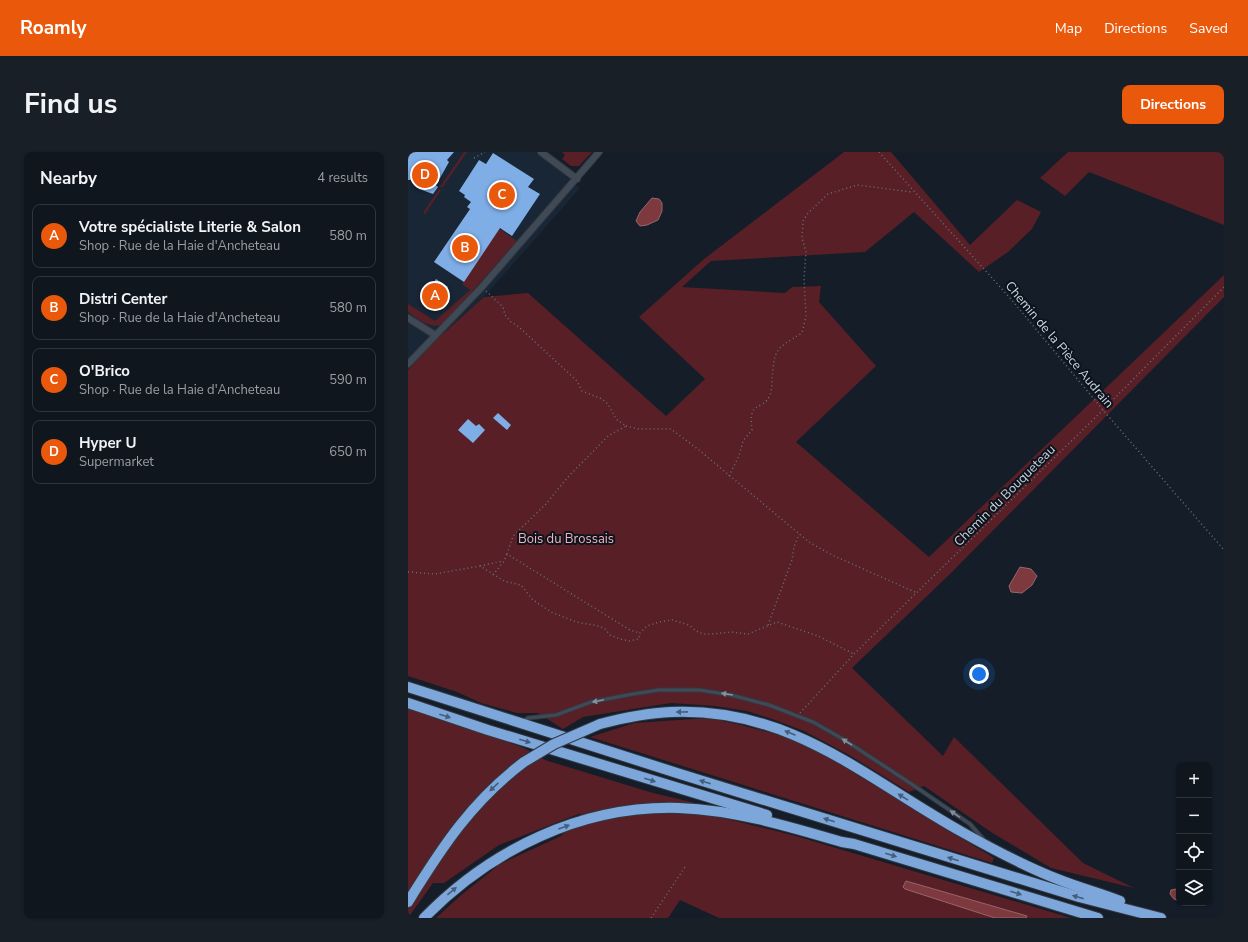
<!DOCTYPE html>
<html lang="en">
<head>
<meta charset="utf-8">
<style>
  :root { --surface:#0f161e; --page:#181f27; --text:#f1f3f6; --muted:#9b9fa4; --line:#2f353c; --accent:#ea580c }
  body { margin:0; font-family:"Nunito Sans",sans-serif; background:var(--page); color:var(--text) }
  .controls { position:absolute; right:12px; bottom:12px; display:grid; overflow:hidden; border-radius:8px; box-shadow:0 1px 3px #0004 }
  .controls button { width:36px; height:36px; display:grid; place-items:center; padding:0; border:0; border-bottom:1px solid var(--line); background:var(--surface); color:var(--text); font:20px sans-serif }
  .you { position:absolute; left:571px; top:522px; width:14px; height:14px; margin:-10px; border:3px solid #fff; border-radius:50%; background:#1a73e8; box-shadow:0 0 0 6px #1a73e833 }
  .badge { display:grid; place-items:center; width:26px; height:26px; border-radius:50%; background:var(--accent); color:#fff; font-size:13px; font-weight:700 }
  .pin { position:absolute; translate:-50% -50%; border:2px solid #fff; box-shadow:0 1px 4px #0006 }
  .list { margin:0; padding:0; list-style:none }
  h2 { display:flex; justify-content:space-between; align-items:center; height:52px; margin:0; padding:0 16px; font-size:17px }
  h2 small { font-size:13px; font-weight:400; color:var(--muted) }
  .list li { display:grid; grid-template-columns:26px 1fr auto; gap:12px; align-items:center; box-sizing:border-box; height:64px; margin:0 8px 8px; padding:0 8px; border:1px solid var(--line); border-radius:8px }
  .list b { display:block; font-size:15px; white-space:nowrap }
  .list p { margin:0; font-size:13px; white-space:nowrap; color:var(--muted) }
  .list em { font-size:13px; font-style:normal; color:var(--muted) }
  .icon { flex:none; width:22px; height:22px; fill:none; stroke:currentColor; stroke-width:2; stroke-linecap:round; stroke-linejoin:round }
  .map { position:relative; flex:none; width:816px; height:766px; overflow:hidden; border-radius:8px }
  header { display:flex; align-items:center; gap:24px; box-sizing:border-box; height:56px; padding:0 20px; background:var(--accent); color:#fff }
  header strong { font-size:19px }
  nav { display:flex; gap:22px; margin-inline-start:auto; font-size:14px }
  .intro { display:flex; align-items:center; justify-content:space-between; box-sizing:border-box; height:96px; padding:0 24px }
  h1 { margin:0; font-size:28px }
  .button { padding:10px 18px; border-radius:8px; background:var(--accent); color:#fff; font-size:14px; font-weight:700 }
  main { display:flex; gap:24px; padding:0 24px }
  aside { flex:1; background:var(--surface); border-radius:8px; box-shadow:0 1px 3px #0004 }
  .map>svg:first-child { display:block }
  .built { fill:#192636 }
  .green { fill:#581f26 }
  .water { fill:#7e393f; stroke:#95676d }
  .building { fill:#7fade6 }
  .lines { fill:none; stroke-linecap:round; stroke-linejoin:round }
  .service-casing { stroke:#323841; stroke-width:5 }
  .minor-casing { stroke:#323841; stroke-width:8 }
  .trunk-casing { stroke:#323841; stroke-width:12 }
  .path { stroke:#68707a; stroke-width:1.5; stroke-dasharray:1 3; stroke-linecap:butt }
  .service { stroke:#404a57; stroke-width:3 }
  .minor { stroke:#404a57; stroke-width:6 }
  .trunk { stroke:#7da7db; stroke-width:10 }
  .trunk-bridge-casing { stroke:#323841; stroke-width:12; stroke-linecap:butt }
  .trunk-bridge { stroke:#7da7db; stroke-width:10 }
  .oneway { fill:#868e98 }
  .oneway2 { fill:#445e7c }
  .labels { text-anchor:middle; stroke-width:4; stroke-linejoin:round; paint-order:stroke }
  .street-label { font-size:13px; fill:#cbd2d9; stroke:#0b141e }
  .park-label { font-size:13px; fill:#f5b4b7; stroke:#0b141e }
</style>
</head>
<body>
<header>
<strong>Roamly</strong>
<nav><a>Map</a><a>Directions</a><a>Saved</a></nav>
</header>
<div class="intro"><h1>Find us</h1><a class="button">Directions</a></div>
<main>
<aside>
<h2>Nearby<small>4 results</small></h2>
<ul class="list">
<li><span class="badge">A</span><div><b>Votre spécialiste Literie &amp; Salon</b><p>Shop · Rue de la Haie d'Ancheteau</p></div><em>580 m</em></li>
<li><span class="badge">B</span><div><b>Distri Center</b><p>Shop · Rue de la Haie d'Ancheteau</p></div><em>580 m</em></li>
<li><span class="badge">C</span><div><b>O'Brico</b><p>Shop · Rue de la Haie d'Ancheteau</p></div><em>590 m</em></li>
<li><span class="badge">D</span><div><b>Hyper U</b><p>Supermarket</p></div><em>650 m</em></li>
</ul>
</aside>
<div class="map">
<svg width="816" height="766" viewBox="0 0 816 766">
  <rect width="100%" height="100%" fill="#141d28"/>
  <!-- built -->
  <path class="built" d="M0,0H127L147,15L172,36L76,145L28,188L0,218Z"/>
  <!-- green -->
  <g class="green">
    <path d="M56,0H59L34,36L32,35Z"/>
    <path d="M154,0H184L171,14H163L154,7L157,3Z"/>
    <path d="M436,0H483L562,93L609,48L633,60L624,77L600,100L571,120L506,60L457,100L303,109L274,135L377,141L384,135L413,134L411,150L468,214L388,290L521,405L816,123V145L541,423L444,516L535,604L546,585L675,711L726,736L643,716L583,680L516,634L501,640L443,604L396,579L364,567L339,559L307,554L263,551L175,565L155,577L130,561H109L73,551L49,540L0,524V218L28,188L76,145L120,141L258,264L297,227L231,165L296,107Z"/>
    <path d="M660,0H816V73L681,20L657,44L632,26Z"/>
    <path d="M31,37L33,38L17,62L15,61Z"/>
    <path d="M74,65L109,89L36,171C24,179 10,167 0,160V152L27,169L62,138L54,132L56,130Z"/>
    <path d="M0,555L116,596L137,608L245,641L296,653L315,666L388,684L663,766H618L619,764L498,729L497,737L587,766H311L272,748L260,766H28L52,744L92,712L153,684L173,661L91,693L36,731H25L0,766Z"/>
    <path d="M300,566L329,572L376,584L412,600L586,706L584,711L182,585L226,571Z"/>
  </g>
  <!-- water -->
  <g class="water">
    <path d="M244,46L251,47L254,51V59L250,68L239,73L232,74L228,69L232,60Z"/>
    <path d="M612,415L623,417L629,424L624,433L614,441L603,440L601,434Z"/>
    <path d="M498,729L619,764L618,766H587L497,737L495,735Z"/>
    <path d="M768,737L771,738V749L766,747L762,742L763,738Z"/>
  </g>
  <!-- building -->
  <g class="building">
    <path d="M0,0H46L39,8L41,10L32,26L21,27L30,35L25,42L11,37L9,28H0Z"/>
    <path d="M85,1L126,27L120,35L132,42L104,84L92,76L56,130L26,110L62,57L59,55L63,50L56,45L57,43L51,39L71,8L78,12Z"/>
    <path d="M28,127L40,135L36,142L40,146L28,159L15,147Z"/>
    <path d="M90,261L103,273L99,278L85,266Z"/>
    <path d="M60,267L68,274L71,272L77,278L65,291L50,278Z"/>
  </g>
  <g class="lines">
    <!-- service casing -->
    <g class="service-casing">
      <path id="service" d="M116,569L120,566L148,563L183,550L225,542L251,538H291L323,543L361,553L405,570L435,587L502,631L562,672L576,688"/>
    </g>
    <!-- minor casing -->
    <g class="minor-casing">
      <g id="minor">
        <path d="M133,0L169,27"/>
        <path d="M0,166L27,183"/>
        <path d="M0,212L73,136L191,0"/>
      </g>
    </g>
    <!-- trunk casing -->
    <g class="trunk-casing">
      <g id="trunk">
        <path d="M0,535L272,622L671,745L753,766"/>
        <path d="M0,551L80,578L359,663"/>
        <path d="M192,572C215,566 239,561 263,560C383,555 457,626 554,680C586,698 618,715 652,728C672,736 692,741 712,749"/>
        <path d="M0,750C34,695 64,649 116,610"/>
        <path d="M16,766C82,698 174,653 271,656C326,658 380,674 434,690L446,692L690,766"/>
      </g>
    </g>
    <!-- path -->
    <g class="path">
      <path d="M471,0L602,146L695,258L816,398"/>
      <path d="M66,6L77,0"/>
      <path d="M78,139L95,155L97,163L103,170L111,175L169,229L174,239L194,247L200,252L208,267L218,274L200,284L159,326L138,352L105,384L99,402L222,478L232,481"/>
      <path d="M218,274L231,277H263L291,298L401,390L424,403L509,441"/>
      <path d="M321,324L331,304L335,289L344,278C340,246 354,261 362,243C364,238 364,232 364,227C367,195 367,198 394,181L398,164L396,127L398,100L394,86L395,69L400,61L420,42L449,33L504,40"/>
      <path d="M72,414L95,409"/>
      <path d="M0,420L27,422L72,414L96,429L113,433L125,448L143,460L168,470L191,474L197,477L202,483L212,487L221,489L231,487L232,481L239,474L251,470L264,468L281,473L288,479L295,482H304L324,480L340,482L369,470L410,484L446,502"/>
      <path d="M85,423L96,409L99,402"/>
      <path d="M360,473L384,408L386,395L391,382"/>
      <path d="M392,561L446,502L695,258L816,135"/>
      <path d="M243,766L277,715"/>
    </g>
    <!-- service -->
    <use href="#service" class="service"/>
    <!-- minor -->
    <use href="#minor" class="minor"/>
    <!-- trunk -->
    <use href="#trunk" class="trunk"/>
    <!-- trunk-bridge casing -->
    <g class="trunk-bridge-casing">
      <path id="trunk-bridge" d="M116,610L146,592L192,572"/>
    </g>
    <!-- trunk-bridge -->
    <use href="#trunk-bridge" class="trunk-bridge"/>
  </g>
  <!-- one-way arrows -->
  <defs><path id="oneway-solid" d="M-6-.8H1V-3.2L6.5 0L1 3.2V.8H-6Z"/></defs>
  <g class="oneway">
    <use href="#oneway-solid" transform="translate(319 542) rotate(-171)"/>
    <use href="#oneway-solid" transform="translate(190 549) rotate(168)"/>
    <use href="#oneway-solid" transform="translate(439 590) rotate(-148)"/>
    <use href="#oneway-solid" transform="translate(547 662) rotate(-145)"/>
  </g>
  <g class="oneway2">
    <use href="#oneway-solid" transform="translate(274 560) rotate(179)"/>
    <use href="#oneway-solid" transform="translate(37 564) rotate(18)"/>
    <use href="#oneway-solid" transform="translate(382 581) rotate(-157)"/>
    <use href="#oneway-solid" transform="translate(117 589) rotate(17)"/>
    <use href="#oneway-solid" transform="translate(242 628) rotate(17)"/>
    <use href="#oneway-solid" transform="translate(297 630) rotate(-163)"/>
    <use href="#oneway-solid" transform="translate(86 635) rotate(137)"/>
    <use href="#oneway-solid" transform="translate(495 645) rotate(-148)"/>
    <use href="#oneway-solid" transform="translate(421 668) rotate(-163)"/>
    <use href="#oneway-solid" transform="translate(156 675) rotate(-20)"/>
    <use href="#oneway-solid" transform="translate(483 703) rotate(17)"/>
    <use href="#oneway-solid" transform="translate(545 707) rotate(-163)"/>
    <use href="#oneway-solid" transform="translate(44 739) rotate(-40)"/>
    <use href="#oneway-solid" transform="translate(608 741) rotate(17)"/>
    <use href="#oneway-solid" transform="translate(670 745) rotate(-164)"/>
  </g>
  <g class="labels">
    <!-- street labels -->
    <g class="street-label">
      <text transform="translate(652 192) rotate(50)" y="5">Chemin de la Pièce Audrain</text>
      <text transform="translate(596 343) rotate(-45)" y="5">Chemin du Bouqueteau</text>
    </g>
    <!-- park labels -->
    <g class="park-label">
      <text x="158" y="391">Bois du Brossais</text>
    </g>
  </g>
</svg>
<div class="controls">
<button>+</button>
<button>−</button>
<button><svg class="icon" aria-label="locate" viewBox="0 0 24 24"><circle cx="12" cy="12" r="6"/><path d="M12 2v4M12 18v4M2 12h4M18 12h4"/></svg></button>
<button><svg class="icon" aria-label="layers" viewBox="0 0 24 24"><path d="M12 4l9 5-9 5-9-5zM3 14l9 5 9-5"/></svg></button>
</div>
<div class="you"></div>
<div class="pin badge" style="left:27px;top:144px">A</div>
<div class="pin badge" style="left:57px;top:96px">B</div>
<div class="pin badge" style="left:94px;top:43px">C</div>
<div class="pin badge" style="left:17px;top:23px">D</div>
</div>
</main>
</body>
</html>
